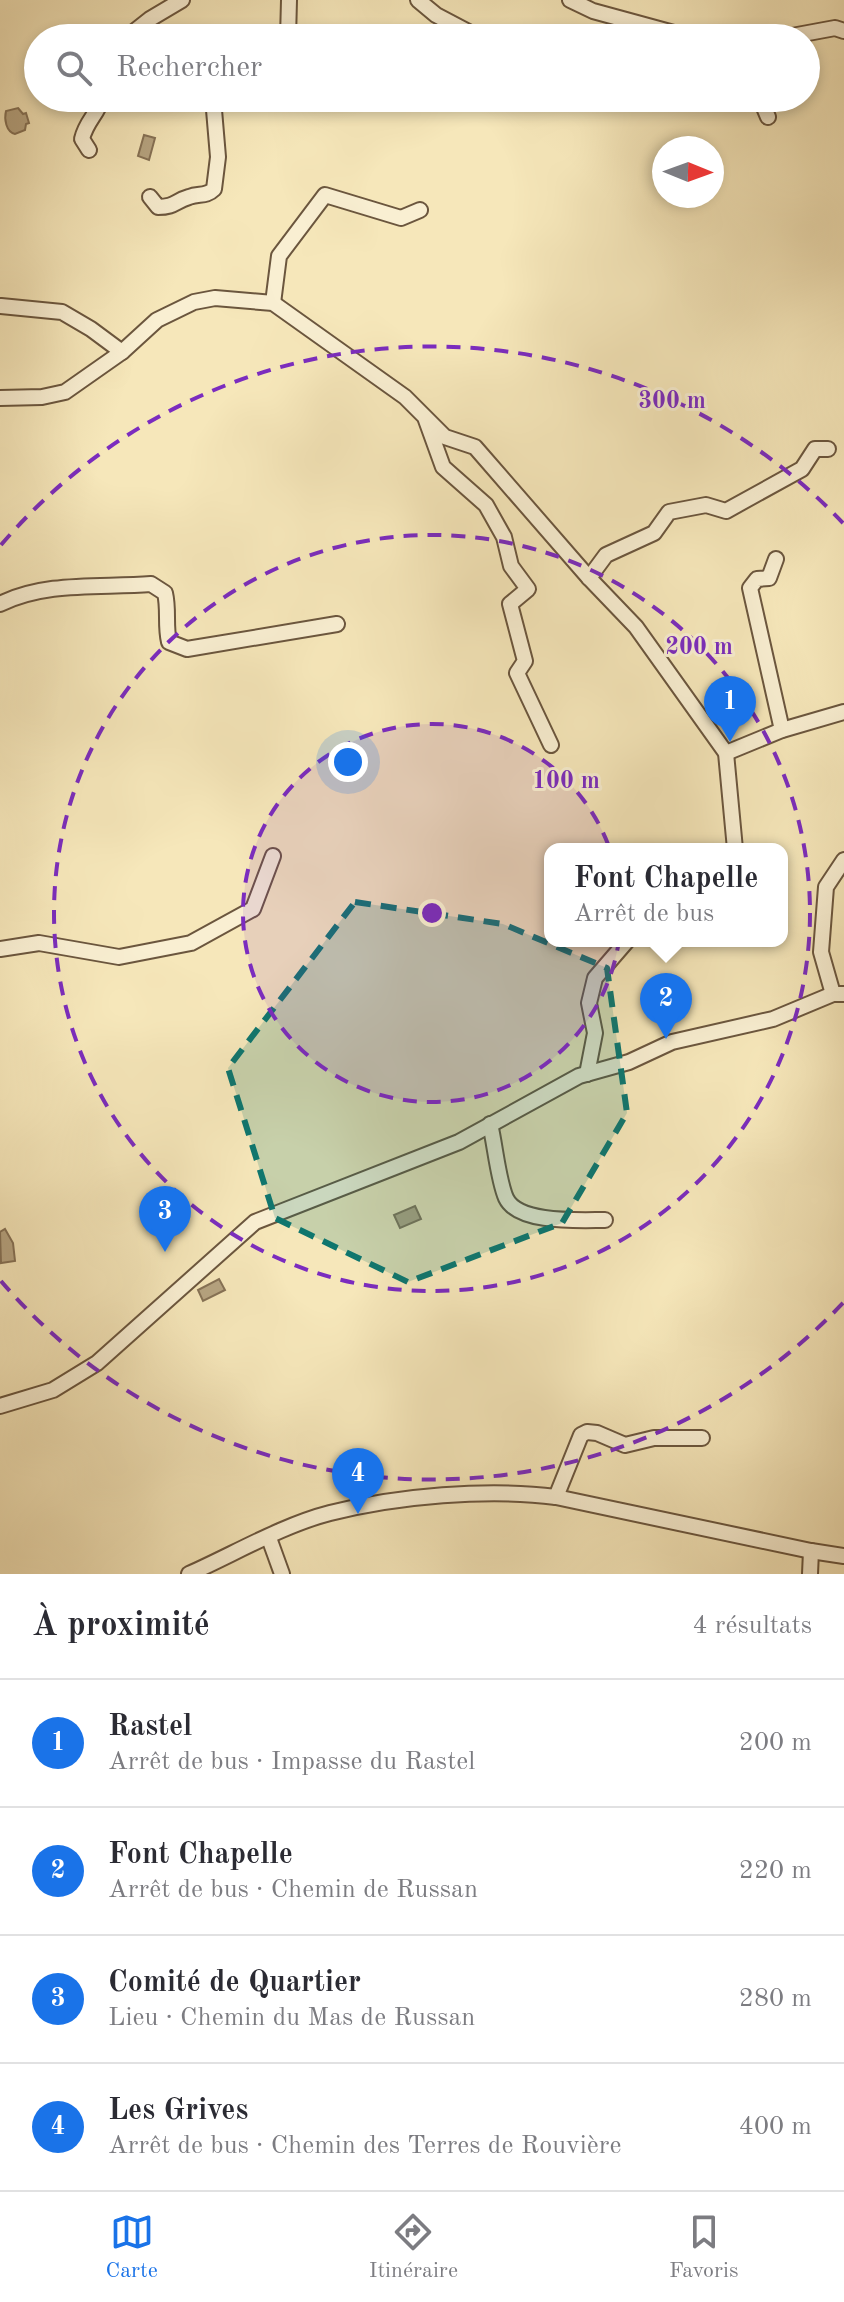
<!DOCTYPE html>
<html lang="fr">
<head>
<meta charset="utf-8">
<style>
  :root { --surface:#fff; --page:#f2f2f3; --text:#2b2b33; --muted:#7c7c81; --line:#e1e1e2; --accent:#1a73e8 }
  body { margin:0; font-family:"Old Standard TT",serif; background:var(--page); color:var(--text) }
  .compass { position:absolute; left:652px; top:136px; width:72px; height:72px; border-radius:50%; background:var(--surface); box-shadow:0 4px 12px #0003; rotate:91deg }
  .you { position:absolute; left:348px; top:762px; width:28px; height:28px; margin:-20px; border:6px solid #fff; border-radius:50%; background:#1a73e8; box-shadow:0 0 0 12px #1a73e833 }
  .badge { display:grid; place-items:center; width:52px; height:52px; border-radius:50%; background:var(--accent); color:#fff; font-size:26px; font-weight:700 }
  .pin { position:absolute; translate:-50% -66px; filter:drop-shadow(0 2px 4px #0008) }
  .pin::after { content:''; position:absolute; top:42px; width:28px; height:24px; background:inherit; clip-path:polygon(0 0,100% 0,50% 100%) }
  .popup { position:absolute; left:544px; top:843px; width:244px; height:104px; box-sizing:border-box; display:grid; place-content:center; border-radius:16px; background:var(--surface); filter:drop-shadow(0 2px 6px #0005); font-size:26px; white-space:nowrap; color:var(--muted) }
  .popup b { font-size:30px; color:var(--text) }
  .popup::after { content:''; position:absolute; left:50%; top:100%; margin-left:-16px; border:16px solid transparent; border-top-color:var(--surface) }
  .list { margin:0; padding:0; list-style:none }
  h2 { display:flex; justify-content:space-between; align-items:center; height:104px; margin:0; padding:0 32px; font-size:34px }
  h2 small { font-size:26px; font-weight:400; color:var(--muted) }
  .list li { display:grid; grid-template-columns:52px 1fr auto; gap:24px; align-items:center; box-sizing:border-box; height:128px; padding:0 32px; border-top:2px solid var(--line) }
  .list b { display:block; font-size:30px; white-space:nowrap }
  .list p { margin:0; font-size:26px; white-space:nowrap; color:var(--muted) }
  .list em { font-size:26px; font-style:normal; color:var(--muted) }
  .icon { flex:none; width:44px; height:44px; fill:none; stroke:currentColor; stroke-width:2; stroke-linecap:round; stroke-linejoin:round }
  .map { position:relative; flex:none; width:844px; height:1574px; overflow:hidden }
  .search { position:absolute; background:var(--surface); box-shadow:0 4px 12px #0003; left:24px; right:24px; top:24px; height:88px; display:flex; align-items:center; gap:20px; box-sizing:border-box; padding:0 28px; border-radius:44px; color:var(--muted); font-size:30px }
  .sheet { height:616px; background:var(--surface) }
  nav { display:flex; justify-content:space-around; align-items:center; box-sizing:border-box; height:112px; border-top:2px solid var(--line); background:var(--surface); font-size:22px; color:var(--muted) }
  nav a { display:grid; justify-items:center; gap:4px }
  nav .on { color:var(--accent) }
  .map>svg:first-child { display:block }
  .water { fill:#b7a582; stroke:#867256; stroke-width:2 }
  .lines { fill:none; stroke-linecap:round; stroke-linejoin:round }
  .street-casing { stroke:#6b563e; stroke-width:18 }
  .street { stroke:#f9efd2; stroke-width:14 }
  .marked { fill:#0f766e; fill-opacity:0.2; stroke:#0f766e; stroke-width:6; stroke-dasharray:16 10; stroke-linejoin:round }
  .ring { fill:none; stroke:#7b2cbf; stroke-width:4; stroke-dasharray:14 10 }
  .centre { fill:#7b2cbf; stroke:#f9efd2; stroke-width:4 }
  .ring-label { font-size:24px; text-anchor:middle; font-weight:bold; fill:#7b2cbf; stroke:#f9efd2; stroke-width:6; stroke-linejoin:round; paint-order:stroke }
</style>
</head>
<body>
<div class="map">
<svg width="844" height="1574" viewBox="0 0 844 1574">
  <rect width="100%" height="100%" fill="#f6e7ba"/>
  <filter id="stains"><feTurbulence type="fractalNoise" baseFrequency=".0025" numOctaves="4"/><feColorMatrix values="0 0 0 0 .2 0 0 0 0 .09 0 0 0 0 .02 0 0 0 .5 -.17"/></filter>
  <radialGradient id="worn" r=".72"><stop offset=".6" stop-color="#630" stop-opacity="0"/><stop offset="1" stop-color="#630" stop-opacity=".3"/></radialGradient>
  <!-- water -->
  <g class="water">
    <path d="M18,108L23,114L26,113L29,123L26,124L25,130L15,134C6,132 4,119 6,111Z"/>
    <path d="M144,135L155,138L149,160L138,156Z"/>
    <path d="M415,1206L421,1219L400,1228L394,1215Z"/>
    <path d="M5,1229L13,1243L15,1261L1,1263L0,1232Z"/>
    <path d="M219,1279L225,1290L203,1301L198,1290Z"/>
  </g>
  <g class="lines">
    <!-- street casing -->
    <g class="street-casing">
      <g id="street">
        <path d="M418,0L436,15L474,35"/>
        <path d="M570,0L593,11L692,38"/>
        <path d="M126,38L150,19L182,0"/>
        <path d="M288,38L289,0"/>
        <path d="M781,38L835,28L844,31"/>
        <path d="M760,98L768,117"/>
        <path d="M89,150L82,139C86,121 98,114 102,98"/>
        <path d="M150,197L158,207C175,207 175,201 189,197C199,193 206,197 214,189L218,157L213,98"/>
        <path d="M273,303L279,256L325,195L401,218L420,210"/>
        <path d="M1,306L62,312L91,329L122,352"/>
        <path d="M0,398L42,397L65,392L122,352L157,320L194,302L215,298L273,303L405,397L445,437L475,447L589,578L636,627L726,753L735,849"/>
        <path d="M426,420L443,467L486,505L504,537L511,566L528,589L510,604L525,661L517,673L551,745"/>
        <path d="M776,559L769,578L757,579L750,588L782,730"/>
        <path d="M589,578L606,555L654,533L669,512L706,505L726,511L802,469L815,449H828"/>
        <path d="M0,604C46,581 101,588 151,584L165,593C169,610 165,625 169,642L187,649L337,624"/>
        <path d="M726,753L782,730L844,712"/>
        <path d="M0,949L39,943L119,957L191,943L253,909L273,856"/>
        <path d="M833,994L821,952L826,887L844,860"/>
        <path d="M587,1074L595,1033L589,1003L595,978L627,941"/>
        <path d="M490,1124C495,1144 498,1180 506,1198C518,1224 580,1220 605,1220"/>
        <path d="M0,1406L53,1390L97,1363L255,1222L459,1142L579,1076L629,1062L672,1042L773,1019L833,994H844"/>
        <path d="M556,1497L581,1435L587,1432L597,1433L625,1445L654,1438H702"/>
        <path d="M269,1538L282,1574"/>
        <path d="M189,1574C234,1554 283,1525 330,1513C397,1496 488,1488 556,1497L811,1551L844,1556"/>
        <path d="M810,1574L811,1551"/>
      </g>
    </g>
    <!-- street -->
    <use href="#street" class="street"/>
  </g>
  <!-- marked area -->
  <path class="marked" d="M355,902L503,924L607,968L627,1113L562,1223L408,1282L275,1218L228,1068Z"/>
  <!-- distance rings -->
  <circle cx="432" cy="913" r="189" fill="#7b2cbf" fill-opacity=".12"/>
  <g class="ring">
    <circle cx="432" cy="913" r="189"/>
    <circle cx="432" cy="913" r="378"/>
    <path d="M843 1303A567 567 0 0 1 1 1281M1 545A567 567 0 0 1 843 523"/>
  </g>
  <circle cx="432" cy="913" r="12" class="centre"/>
  <g class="ring-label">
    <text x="672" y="408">300 m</text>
    <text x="699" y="654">200 m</text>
    <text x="566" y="788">100 m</text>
  </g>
  <rect width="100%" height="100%" filter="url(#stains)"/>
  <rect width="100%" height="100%" fill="url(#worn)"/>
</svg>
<svg class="compass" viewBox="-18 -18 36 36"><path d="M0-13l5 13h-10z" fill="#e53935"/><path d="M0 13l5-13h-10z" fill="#7c7c81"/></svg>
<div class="you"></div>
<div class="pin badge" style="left:730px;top:742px">1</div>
<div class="pin badge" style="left:666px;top:1039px">2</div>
<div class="popup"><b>Font Chapelle</b>Arrêt de bus</div>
<div class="pin badge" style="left:165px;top:1252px">3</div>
<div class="pin badge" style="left:358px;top:1514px">4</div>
<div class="search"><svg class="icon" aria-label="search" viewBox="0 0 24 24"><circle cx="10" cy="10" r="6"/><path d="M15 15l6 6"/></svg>Rechercher</div>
</div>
<section class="sheet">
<h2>À proximité<small>4 résultats</small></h2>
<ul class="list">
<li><span class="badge">1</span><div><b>Rastel</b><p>Arrêt de bus · Impasse du Rastel</p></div><em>200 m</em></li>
<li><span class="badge">2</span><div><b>Font Chapelle</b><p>Arrêt de bus · Chemin de Russan</p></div><em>220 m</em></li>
<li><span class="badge">3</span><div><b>Comité de Quartier</b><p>Lieu · Chemin du Mas de Russan</p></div><em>280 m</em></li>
<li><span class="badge">4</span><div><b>Les Grives</b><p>Arrêt de bus · Chemin des Terres de Rouvière</p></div><em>400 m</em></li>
</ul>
</section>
<nav>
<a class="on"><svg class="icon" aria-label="map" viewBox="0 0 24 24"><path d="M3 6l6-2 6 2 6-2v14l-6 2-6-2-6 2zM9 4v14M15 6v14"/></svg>Carte</a>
<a><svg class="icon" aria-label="directions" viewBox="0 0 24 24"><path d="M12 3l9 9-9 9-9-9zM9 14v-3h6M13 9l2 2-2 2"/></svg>Itinéraire</a>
<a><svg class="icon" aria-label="saved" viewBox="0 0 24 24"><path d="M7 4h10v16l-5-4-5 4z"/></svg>Favoris</a>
</nav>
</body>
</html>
